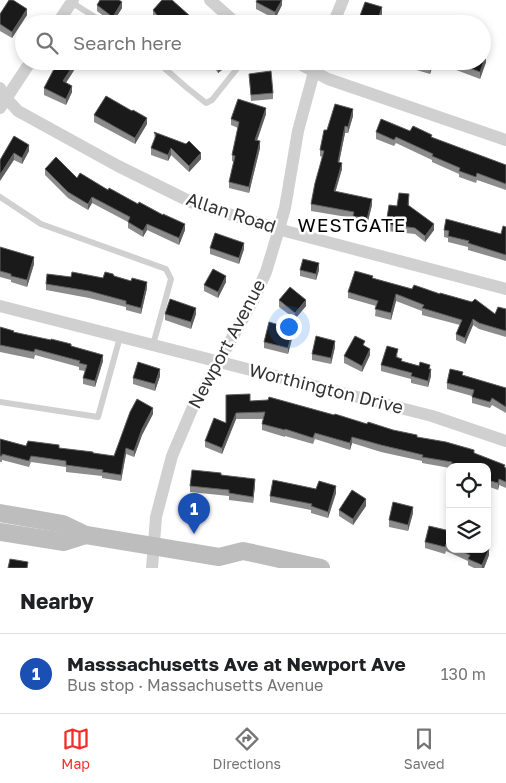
<!DOCTYPE html>
<html lang="en">
<head>
<meta charset="utf-8">
<style>
  :root { --surface:#fff; --page:#f2f2f2; --text:#202124; --muted:#757577; --line:#e0e0e0; --accent:#f42f2a }
  body { margin:0; font-family:"Golos Text",sans-serif; background:var(--page); color:var(--text) }
  .controls { position:absolute; right:15px; bottom:15px; display:grid; overflow:hidden; border-radius:10px; box-shadow:0 2px 8px #0003 }
  .controls button { width:45px; height:45px; display:grid; place-items:center; padding:0; border:0; border-bottom:1px solid var(--line); background:var(--surface); color:var(--text); font:25px sans-serif }
  .you { position:absolute; left:288px; top:326px; width:18px; height:18px; margin:-12px; border:4px solid #fff; border-radius:50%; background:#1a73e8; box-shadow:0 0 0 8px #1a73e833 }
  .badge { display:grid; place-items:center; width:32px; height:32px; border-radius:50%; background:var(--accent); color:#fff; font-size:16px; font-weight:700 }
  .pin { position:absolute; translate:-50% -41px; filter:drop-shadow(0 1px 2px #0008) }
  .pin::after { content:''; position:absolute; top:26px; width:18px; height:15px; background:inherit; clip-path:polygon(0 0,100% 0,50% 100%) }
  .list { margin:0; padding:0; list-style:none }
  h2 { display:flex; justify-content:space-between; align-items:center; height:65px; margin:0; padding:0 20px; font-size:21px }
  h2 small { font-size:16px; font-weight:400; color:var(--muted) }
  .list li { display:grid; grid-template-columns:32px 1fr auto; gap:15px; align-items:center; box-sizing:border-box; height:80px; padding:0 20px; border-top:1px solid var(--line) }
  .list b { display:block; font-size:19px; white-space:nowrap }
  .list p { margin:0; font-size:16px; white-space:nowrap; color:var(--muted) }
  .list em { font-size:16px; font-style:normal; color:var(--muted) }
  .icon { flex:none; width:28px; height:28px; fill:none; stroke:currentColor; stroke-width:2; stroke-linecap:round; stroke-linejoin:round }
  .map { position:relative; flex:none; width:506px; height:568px; overflow:hidden }
  .search { position:absolute; background:var(--surface); box-shadow:0 2px 8px #0003; left:15px; right:15px; top:15px; height:55px; display:flex; align-items:center; gap:12px; box-sizing:border-box; padding:0 18px; border-radius:28px; color:var(--muted); font-size:19px }
  .sheet { height:145px; background:var(--surface) }
  nav { display:flex; justify-content:space-around; align-items:center; box-sizing:border-box; height:70px; border-top:1px solid var(--line); background:var(--surface); font-size:14px; color:var(--muted) }
  nav a { display:grid; justify-items:center; gap:2px }
  nav .on { color:var(--accent) }
  .map>svg:first-child { display:block }
  .lines { fill:none; stroke-linecap:round; stroke-linejoin:round }
  .lane { stroke:#d0d0d0; stroke-width:6 }
  .street { stroke:#d0d0d0; stroke-width:12 }
  .secondary { stroke:#bdbdbd; stroke-width:18 }
  .wall { fill:#8c8c8c }
  .shaded-wall { fill:#5f5f5f }
  .building { fill:#1a1a1a; stroke:#5f5f5f }
  .labels { text-anchor:middle; stroke-width:5; stroke-linejoin:round; paint-order:stroke }
  .street-label { font-size:18px; fill:#333; stroke:#fff }
  .neighbourhood-label { font-size:19px; letter-spacing:1px; fill:#000; stroke:#fff }
</style>
</head>
<body>
<div class="map">
<svg width="506" height="568" viewBox="0 0 506 568">
  <rect width="100%" height="100%" fill="#fff"/>
  <g class="lines">
    <!-- lane -->
    <g class="lane">
      <path d="M71,2L106,24"/>
      <path d="M156,61L186,87L206,103L212,100L243,61"/>
      <path d="M0,197L41,224L166,269L171,279L153,345"/>
      <path d="M0,402L98,417L120,337"/>
    </g>
    <!-- street -->
    <g class="street">
      <path d="M210,0L237,24"/>
      <path d="M57,24L73,0"/>
      <path d="M333,24L343,0"/>
      <path d="M294,61L328,79L506,140"/>
      <path d="M0,88L6,98L18,111L118,166L191,202L205,207L289,232L506,289"/>
      <path d="M0,108L31,61"/>
      <path d="M0,306L432,416L506,441"/>
      <path d="M152,568L156,517L172,456L192,409L254,299L266,272L279,229L285,208L298,131L317,61"/>
    </g>
    <!-- secondary -->
    <g class="secondary">
      <path d="M0,513L63,524L86,535L219,557L243,551L321,568"/>
      <path d="M0,532L64,542L86,535"/>
    </g>
  </g>
  <!-- wall -->
  <g class="wall">
    <path d="M282,0V5L275,19L256,9V2Z"/>
    <path d="M97,5L122,8L112,24H110V21L97,11Z"/>
    <path d="M153,10L199,24H158L153,17Z"/>
    <path d="M0,14L27,15L12,38L0,31Z"/>
    <path d="M60,61H80L66,83L72,92L66,105L44,95V88Z"/>
    <path d="M210,61H230V64L218,73Z"/>
    <path d="M386,61H434L430,74Z"/>
    <path d="M451,61L486,62L480,79L451,68Z"/>
    <path d="M249,74L273,93V99L251,101Z"/>
    <path d="M266,114L257,141L260,148L249,193L229,188V182L234,162L232,161V155L238,128L231,125V119Z"/>
    <path d="M94,115L147,124L135,144L94,122Z"/>
    <path d="M353,116L348,133H345L339,162L342,169L335,191L372,205L367,225L353,222V218L311,211V204L322,157L320,156V150L327,130Z"/>
    <path d="M410,131L432,138L506,165V190L477,180L476,183L459,177V174L432,162V160L396,143L394,146L376,139V132Z"/>
    <path d="M154,132L201,159L189,172L171,155L168,161L151,155V148L155,139Z"/>
    <path d="M14,136L29,151L22,164L14,160Z"/>
    <path d="M45,169L77,178L108,190L185,230L179,245L147,230L143,237L128,228V222L92,203L88,210L68,198L45,175Z"/>
    <path d="M409,201V206L434,230L425,242L415,234L386,231V224L397,206Z"/>
    <path d="M506,227V261L468,250V247L448,242V238L444,237V230L501,234Z"/>
    <path d="M0,247L34,264L27,287L11,282V280L0,277Z"/>
    <path d="M210,248L244,249L239,264L210,254Z"/>
    <path d="M300,270H319L316,280L300,276Z"/>
    <path d="M114,276L147,288L141,314L126,310V307L89,298L46,290V284L71,277L103,278Z"/>
    <path d="M373,278L495,314L506,309V337L479,329L473,325L465,344L456,340V334L460,325L422,315V311L396,301L391,320L375,316L376,306L348,298V292Z"/>
    <path d="M226,282L218,298L204,291V285Z"/>
    <path d="M279,300L306,306L295,319L279,307Z"/>
    <path d="M165,314H196L191,329L165,320Z"/>
    <path d="M0,327L14,332L71,346L103,361L95,387L83,384V378L85,371L79,370V367L35,355L34,359L0,352Z"/>
    <path d="M293,335L288,354L264,348V342Z"/>
    <path d="M365,346L370,355L362,372L344,363V356Z"/>
    <path d="M335,347L331,364L312,360V354Z"/>
    <path d="M398,355L397,358L402,361L430,369L431,376L428,387L411,383V379L381,371V365Z"/>
    <path d="M463,375L506,388V413L492,405L490,408L472,403V396L447,389V383Z"/>
    <path d="M160,376L155,391L133,384V378Z"/>
    <path d="M226,395L250,401L367,424L474,453L506,468V488L499,485L498,490L487,486V467H450V468L422,463V461L381,452L352,443L350,450L315,439L313,444L285,436V437L262,430V424L263,419H236L222,454L205,447V441L226,423Z"/>
    <path d="M153,414L142,435L134,457L126,454L121,481L102,478V476L66,472V467L31,462L29,467L2,460V462H0V439L26,446L59,448L114,456Z"/>
    <path d="M221,475L255,485L253,503L229,500V496L190,492V486Z"/>
    <path d="M336,493L328,518L311,513V510L270,502V496Z"/>
    <path d="M366,506L353,525L339,516V510Z"/>
    <path d="M413,513L408,531L389,527V520Z"/>
    <path d="M450,531V549H487L489,555L484,568H474L468,565V561L446,551L445,554L425,548V542Z"/>
  </g>
  <!-- shaded-wall -->
  <g class="shaded-wall">
    <path d="M282,0V5L275,19V12Z"/>
    <path d="M122,2V8L112,24H111V20Z"/>
    <path d="M382,7V14L379,24L377,22Z"/>
    <path d="M27,9V15L12,38V32Z"/>
    <path d="M486,56V62L480,79V72Z"/>
    <path d="M76,61H80L63,87V81Z"/>
    <path d="M226,61H230V64L218,73V67Z"/>
    <path d="M432,61H434L430,74V68Z"/>
    <path d="M72,86V92L66,105V99Z"/>
    <path d="M266,108V114L255,146V140Z"/>
    <path d="M353,109V116L348,133V127Z"/>
    <path d="M147,118V124L135,144V138Z"/>
    <path d="M345,126V133L338,168V162Z"/>
    <path d="M260,141V148L249,193V187Z"/>
    <path d="M29,145V151L22,164V158Z"/>
    <path d="M171,148V155L168,161V155Z"/>
    <path d="M14,153V160L0,181V175Z"/>
    <path d="M201,153V159L189,172V166Z"/>
    <path d="M342,163V169L334,197V191Z"/>
    <path d="M92,197V203L88,210V204Z"/>
    <path d="M372,199V205L367,225V219Z"/>
    <path d="M147,224V230L143,237V231Z"/>
    <path d="M185,224V230L179,245V238Z"/>
    <path d="M434,224V230L425,242V236Z"/>
    <path d="M244,243V249L239,264V258Z"/>
    <path d="M34,257V264L27,287V280Z"/>
    <path d="M319,263V270L316,280V274Z"/>
    <path d="M226,276V282L218,298V292Z"/>
    <path d="M147,282V288L141,314V308Z"/>
    <path d="M396,294V301L391,320V313Z"/>
    <path d="M306,300V306L295,319V313Z"/>
    <path d="M196,308V314L191,329V322Z"/>
    <path d="M473,319V325L465,344V338Z"/>
    <path d="M293,329V335L288,354V348Z"/>
    <path d="M335,341V347L331,364V358Z"/>
    <path d="M370,349V355L362,372V366Z"/>
    <path d="M103,355V361L95,387V381Z"/>
    <path d="M160,369V376L155,391V384Z"/>
    <path d="M431,369V376L428,387V381Z"/>
    <path d="M153,408V414L142,435L134,457V451L142,429Z"/>
    <path d="M236,413V419L222,454V448Z"/>
    <path d="M352,437V443L350,450V443Z"/>
    <path d="M126,448V454L121,481V475Z"/>
    <path d="M255,479V485L253,503V497Z"/>
    <path d="M499,479V485L498,490V483Z"/>
    <path d="M336,486V493L328,518V512Z"/>
    <path d="M366,499V506L353,525V519Z"/>
    <path d="M413,507V513L408,531V525Z"/>
    <path d="M489,549V555L484,568H482V565Z"/>
  </g>
  <!-- building -->
  <g class="building">
    <path d="M9,0H13L27,9L12,32L0,24V14Z"/>
    <path d="M100,0H119L122,2L111,20L110,15L97,5Z"/>
    <path d="M162,0H172L199,24H164L153,10Z"/>
    <path d="M257,0H282L275,12L256,2Z"/>
    <path d="M365,2L382,7L377,22L384,24H357Z"/>
    <path d="M92,15L104,22L106,23L110,21L108,24H86Z"/>
    <path d="M482,55L486,56L480,72L451,61H482Z"/>
    <path d="M60,61H76L63,81L72,86L66,99L44,88L54,69Z"/>
    <path d="M214,61H226L218,67Z"/>
    <path d="M407,61H432L430,68Z"/>
    <path d="M271,71L273,93L251,95L249,74Z"/>
    <path d="M106,96L132,111L133,110L147,118L135,138L94,115Z"/>
    <path d="M238,99L266,108L255,140L260,141L249,187L229,182L235,156L232,155L239,122L231,119Z"/>
    <path d="M335,104L353,109L348,127L345,126L338,162L342,163L334,191L372,199L367,219L353,216L354,212L311,204L315,183L324,151L320,150L324,130H327Z"/>
    <path d="M381,119L410,131L413,126L432,135L431,137L506,165V184L477,173L476,177L459,171L460,168L432,156L433,154L396,137L394,140L376,132Z"/>
    <path d="M154,132L186,144L189,141L201,153L189,166L171,148L168,155L151,148L156,135Z"/>
    <path d="M14,136L29,145L22,158L14,153L0,175V160Z"/>
    <path d="M56,157L77,178L80,173L108,190L109,188L138,204L139,202L163,215V214L185,224L179,238L147,224L143,231L128,222L130,217L92,197L88,204L68,192L45,169Z"/>
    <path d="M399,193L409,194L408,205L434,224L425,236L415,228L386,224L389,205L397,206Z"/>
    <path d="M446,219L501,234L503,226L506,227V255L468,243L469,241L448,236L449,231L444,230Z"/>
    <path d="M215,233L244,243L239,258L210,248Z"/>
    <path d="M0,247L34,257L27,280L11,276V274L0,271Z"/>
    <path d="M303,259L319,263L316,274L300,270Z"/>
    <path d="M213,269L226,276L218,292L204,285Z"/>
    <path d="M355,271L373,276L372,278L412,289L414,285L440,294V293L472,302L475,299L495,314L498,307L506,309V331L479,323L473,319L465,338L456,334L462,320L422,308L424,305L396,294L391,313L375,309L378,301L348,292Z"/>
    <path d="M72,272L103,278L105,272L113,274L114,276L131,281L132,278L147,282L141,308L126,304V301L89,291L46,284L47,274L71,277Z"/>
    <path d="M290,287L306,300L295,313L279,300Z"/>
    <path d="M170,299L196,308L191,322L165,314Z"/>
    <path d="M269,322L293,329L288,348L264,342Z"/>
    <path d="M0,327L14,331L13,332L51,340V339L71,344V346L103,355L95,381L83,378L87,365L79,363L80,361L35,349L34,352L0,345Z"/>
    <path d="M316,336L335,341L331,358L312,354Z"/>
    <path d="M355,336L365,341L363,345L370,349L362,366L344,356Z"/>
    <path d="M387,346L398,349L396,357L402,359L401,361L419,366L420,362L430,365L429,369H431L428,381L411,376L412,373L381,365Z"/>
    <path d="M138,362L160,369L155,384L133,378Z"/>
    <path d="M450,369L463,372L462,375L506,388V407L492,398L490,402L472,397L474,390L447,383Z"/>
    <path d="M250,394V401L268,400L269,397L334,415L335,414L367,424L368,422L393,430L417,435V437L446,442L474,450V453L505,465L504,467L506,468V482L499,479L498,483L487,480V467H451L452,462L422,457L423,455L381,445L352,437L350,443L315,433L313,438L285,429V430L262,424L265,412L236,413L222,448L205,441L214,418L226,423V395Z"/>
    <path d="M137,399L153,408L142,429L134,451L126,448L121,475L102,472L103,470L66,465V461L31,456L29,461L2,454V456H0V439L26,446L28,441L59,445V448L93,452V453L114,456L130,412Z"/>
    <path d="M192,470L221,473V475L255,479L253,497L229,493V490L190,486Z"/>
    <path d="M273,480L316,489L319,481L336,486L328,512L311,506L312,504L270,496Z"/>
    <path d="M352,490L366,499L353,519L339,510Z"/>
    <path d="M393,502L413,507L408,525L389,520Z"/>
    <path d="M429,526L450,531V546L446,544L445,547L425,542Z"/>
    <path d="M487,548L489,549L482,565L468,559L470,555L456,549H487Z"/>
    <path d="M10,559L28,562L27,568H8Z"/>
  </g>
  <g class="labels">
    <!-- street labels -->
    <g class="street-label">
      <text transform="translate(231 213) rotate(18)" y="6">Allan Road</text>
      <text transform="translate(227 344) rotate(-62)" y="6">Newport Avenue</text>
      <text transform="translate(326 389) rotate(14)" y="6">Worthington Drive</text>
    </g>
    <!-- neighbourhood labels -->
    <g class="neighbourhood-label">
      <text x="352" y="232">WESTGATE</text>
    </g>
  </g>
</svg>
<div class="controls">
<button><svg class="icon" aria-label="locate" viewBox="0 0 24 24"><circle cx="12" cy="12" r="6"/><path d="M12 2v4M12 18v4M2 12h4M18 12h4"/></svg></button>
<button><svg class="icon" aria-label="layers" viewBox="0 0 24 24"><path d="M12 4l9 5-9 5-9-5zM3 14l9 5 9-5"/></svg></button>
</div>
<div class="you"></div>
<div class="pin badge" style="left:194px;top:534px;background:#1a4fb4">1</div>
<div class="search"><svg class="icon" aria-label="search" viewBox="0 0 24 24"><circle cx="10" cy="10" r="6"/><path d="M15 15l6 6"/></svg>Search here</div>
</div>
<section class="sheet">
<h2>Nearby<small></small></h2>
<ul class="list">
<li><span class="badge" style="background:#1a4fb4">1</span><div><b>Masssachusetts Ave at Newport Ave</b><p>Bus stop · Massachusetts Avenue</p></div><em>130 m</em></li>
</ul>
</section>
<nav>
<a class="on"><svg class="icon" aria-label="map" viewBox="0 0 24 24"><path d="M3 6l6-2 6 2 6-2v14l-6 2-6-2-6 2zM9 4v14M15 6v14"/></svg>Map</a>
<a><svg class="icon" aria-label="directions" viewBox="0 0 24 24"><path d="M12 3l9 9-9 9-9-9zM9 14v-3h6M13 9l2 2-2 2"/></svg>Directions</a>
<a><svg class="icon" aria-label="saved" viewBox="0 0 24 24"><path d="M7 4h10v16l-5-4-5 4z"/></svg>Saved</a>
</nav>
</body>
</html>
